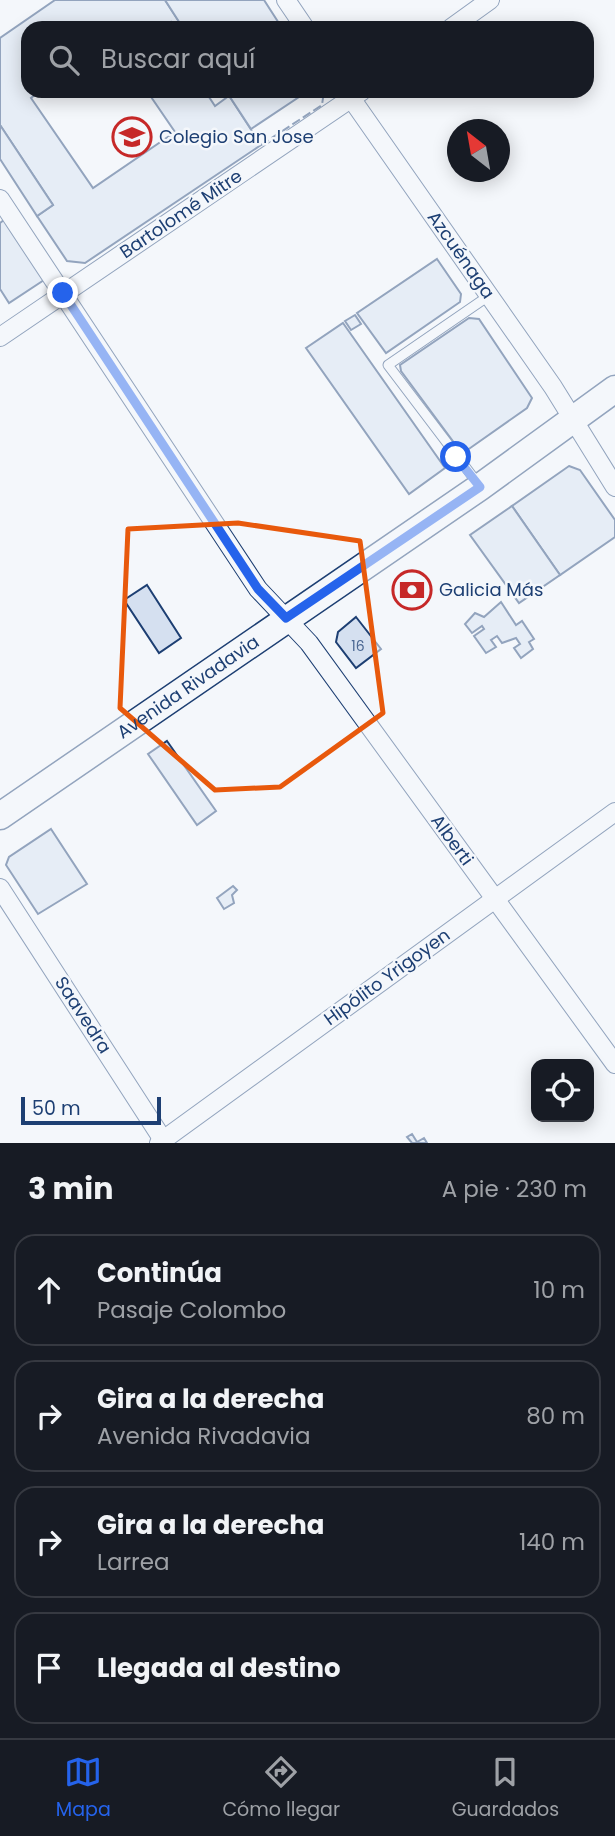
<!DOCTYPE html>
<html lang="es">
<head>
<meta charset="utf-8">
<style>
  :root { --surface:#171b24; --page:#20242c; --text:#f1f3f6; --muted:#9ea1a6; --line:#363941; --accent:#2563eb }
  body { margin:0; font-family:Poppins,sans-serif; background:var(--page); color:var(--text) }
  .controls { position:absolute; right:21px; bottom:21px; display:grid; overflow:hidden; border-radius:14px; box-shadow:0 4px 18px #0003 }
  .controls button { width:63px; height:63px; display:grid; place-items:center; padding:0; border:0; border-bottom:2px solid var(--line); background:var(--surface); color:var(--text); font:35px sans-serif }
  .compass { position:absolute; left:447px; top:119px; width:63px; height:63px; border-radius:50%; background:var(--surface); box-shadow:0 4px 18px #0003; rotate:329deg }
  .scale { position:absolute; left:21px; bottom:18px; width:140px; box-sizing:border-box; padding-left:7px; border:4px solid #1d3f73; border-top:0; font-size:19px; line-height:24px; white-space:nowrap; color:#1d3f73; -webkit-text-stroke:5px #f4f7fb; paint-order:stroke }
  .stop { position:absolute; width:21px; height:21px; margin:-16px; border:5px solid #2563eb; border-radius:50%; background:#fff }
  .stop.end { background:#2563eb; border-color:#fff; box-shadow:0 2px 7px #0008 }
  .list { margin:0; padding:0; list-style:none }
  h2 { display:flex; justify-content:space-between; align-items:center; height:91px; margin:0; padding:0 28px; font-size:30px }
  h2 small { font-size:23px; font-weight:400; color:var(--muted) }
  .list li { display:grid; grid-template-columns:46px 1fr auto; gap:21px; align-items:center; box-sizing:border-box; height:112px; margin:0 14px 14px; padding:0 14px; border:2px solid var(--line); border-radius:21px }
  .list b { display:block; font-size:26px; white-space:nowrap }
  .list p { margin:0; font-size:23px; white-space:nowrap; color:var(--muted) }
  .list em { font-size:23px; font-style:normal; color:var(--muted) }
  .icon { flex:none; width:38px; height:38px; fill:none; stroke:currentColor; stroke-width:2; stroke-linecap:round; stroke-linejoin:round }
  .map { position:relative; flex:none; width:615px; height:1143px; overflow:hidden }
  .search { position:absolute; background:var(--surface); box-shadow:0 4px 18px #0003; left:21px; right:21px; top:21px; height:77px; display:flex; align-items:center; gap:18px; box-sizing:border-box; padding:0 24px; border-radius:21px; color:var(--muted); font-size:26px }
  .sheet { height:595px; background:var(--surface) }
  nav { display:flex; justify-content:space-around; align-items:center; box-sizing:border-box; height:98px; border-top:2px solid var(--line); background:var(--surface); font-size:19px; color:var(--muted) }
  nav a { display:grid; justify-items:center; gap:4px }
  nav .on { color:var(--accent) }
  .map>svg:first-child { display:block }
  .building { fill:#d5e0f0; stroke:#1d3f73; stroke-width:2 }
  .lines { fill:none; stroke-linecap:round; stroke-linejoin:round }
  .lane-casing { stroke:#1d3f73; stroke-width:11 }
  .street-casing { stroke:#1d3f73; stroke-width:20 }
  .primary-casing { stroke:#1d3f73; stroke-width:29 }
  .lane { stroke:#f4f7fb; stroke-width:9 }
  .street { stroke:#f4f7fb; stroke-width:18 }
  .primary { stroke:#f4f7fb; stroke-width:26 }
  .fence { stroke:#1d3f73; stroke-width:2; stroke-dasharray:9 3.5; stroke-linecap:butt }
  .route { stroke:#2563eb; stroke-width:9 }
  .marked { fill:none; stroke:#e8590c; stroke-width:5; stroke-linejoin:round }
  .labels { text-anchor:middle; stroke-width:5; stroke-linejoin:round; paint-order:stroke }
  .number-label { font-size:14px; fill:#4b6792 }
  .poi-label { font-size:18px; fill:#1d3f73; stroke:#f4f7fb; text-anchor:start }
  .street-label { font-size:18px; fill:#1d3f73; stroke:#f4f7fb }
</style>
</head>
<body>
<div class="map">
<svg width="615" height="1143" viewBox="0 0 615 1143">
  <rect width="100%" height="100%" fill="#f4f7fb"/>
  <!-- building -->
  <g class="building">
    <path d="M55,0H165L183,28H175L171,22L162,28H28V91H40L31,98L93,188L175,132L147,91H205L215,106L226,98L222,91H226L261,145L85,263L67,261L37,216L53,205L0,125V38Z"/>
    <path d="M165,0H264L282,28H183Z"/>
    <path d="M226,91H308L251,129Z"/>
    <path d="M0,125L53,205L37,216L0,159Z"/>
    <path d="M4,220L44,280L9,303L0,289V223Z"/>
    <path d="M437,259L461,294L460,302L386,353L357,313Z"/>
    <path d="M355,315L361,324L351,330L345,321Z"/>
    <path d="M469,318L479,319L532,398L527,408L466,451L458,448L401,371L400,365Z"/>
    <path d="M343,323L445,468L409,494L306,348Z"/>
    <path d="M569,466L580,470L615,520V537L560,575L512,506Z"/>
    <path d="M512,506L560,575L519,603L470,535Z"/>
    <path d="M147,585L181,638L159,653L124,600Z"/>
    <path d="M501,602L516,625L522,621L534,639L529,642L533,649L521,658L514,648L520,644L516,638L502,643L497,636L491,640L496,647L486,653L474,636L484,629L482,626L472,633L465,624L475,613L484,617Z"/>
    <path d="M356,617L381,649L356,668L336,642L338,632Z"/>
    <path d="M167,741L216,811L197,825L148,754Z"/>
    <path d="M51,829L87,884L38,914L6,865L9,857Z"/>
    <path d="M233,886L237,890L232,895L234,903L224,909L217,898Z"/>
    <path d="M412,1134L417,1142L424,1138L427,1143H412L407,1137Z"/>
  </g>
  <g class="lines">
    <!-- lane casing -->
    <g class="lane-casing">
      <path id="lane" d="M479,485L388,365L490,295"/>
    </g>
    <!-- street casing -->
    <g class="street-casing">
      <g id="street">
        <path d="M286,0L305,28"/>
        <path d="M451,28L490,0"/>
        <path d="M346,91L553,387L615,487"/>
        <path d="M0,199L258,589L309,643L615,1064"/>
        <path d="M0,337L362,91"/>
        <path d="M0,888L165,1143"/>
        <path d="M159,1143L615,812"/>
      </g>
    </g>
    <!-- primary casing -->
    <g class="primary-casing">
      <g id="primary">
        <path id="s1" d="M0,816L480,487L615,389"/>
      </g>
    </g>
    <!-- lane -->
    <use href="#lane" class="lane"/>
    <!-- street -->
    <use href="#street" class="street"/>
    <!-- primary -->
    <use href="#primary" class="primary"/>
    <!-- fence -->
    <path class="fence" d="M261,145L322,105L324,91"/>
  </g>
  <g class="lines">
    <!-- route -->
    <path class="route" d="M63,293L258,589L286,618L480,487L456,457"/>
  </g>
  <!-- marked area -->
  <path d="M0 0H615V1143H0ZM238,523L360,541L383,713L280,787L215,790L120,708L128,529Z" fill="#f4f7fb" fill-opacity=".55" fill-rule="evenodd"/>
  <path class="marked" d="M238,523L360,541L383,713L280,787L215,790L120,708L128,529Z"/>
  <!-- icons -->
  <defs>
    <g id="school-ring" transform="scale(2.0125)"><circle r="9.5" fill="#f4f7fb" stroke="#c62828" stroke-width="1.5"/><path d="M0-5L7-2L0 1L-7-2ZM-4 1L0 2.5L4 1V4Q0 6-4 4Z" fill="#c62828"/></g>
    <g id="bank-ring" transform="scale(2.0125)"><circle r="9.5" fill="#f4f7fb" stroke="#c62828" stroke-width="1.5"/><path d="M-6-4H6V4H-6ZM0-2.3a2.3 2.3 0 1 0 0 4.6a2.3 2.3 0 1 0 0-4.6Z" fill="#c62828"/></g>
  </defs>
  <g fill-rule="evenodd">
    <use href="#school-ring" x="132" y="137"/>
    <use href="#bank-ring" x="412" y="590"/>
  </g>
  <g class="labels">
    <!-- number labels -->
    <g class="number-label">
      <text x="358" y="651">16</text>
    </g>
    <!-- poi labels -->
    <g class="poi-label">
      <text x="159" y="143">Colegio San Jose</text>
      <text x="439" y="596">Galicia Más</text>
    </g>
    <!-- street labels -->
    <g class="street-label">
      <text transform="translate(181 214) rotate(-34)" y="6">Bartolomé Mitre</text>
      <text transform="translate(461 255) rotate(55)" y="6">Azcuénaga</text>
      <text dy="6" stroke="none"><textPath href="#s1" startOffset="228">Avenida Rivadavia</textPath></text>
      <text transform="translate(452 840) rotate(54)" y="6">Alberti</text>
      <text transform="translate(387 977) rotate(-36)" y="6">Hipólito Yrigoyen</text>
      <text transform="translate(83 1015) rotate(57)" y="6">Saavedra</text>
    </g>
  </g>
</svg>
<div class="controls">
<button><svg class="icon" aria-label="locate" viewBox="0 0 24 24"><circle cx="12" cy="12" r="6"/><path d="M12 2v4M12 18v4M2 12h4M18 12h4"/></svg></button>
</div>
<svg class="compass" viewBox="-18 -18 36 36"><path d="M0-13l5 13h-10z" fill="#e53935"/><path d="M0 13l5-13h-10z" fill="#9ea1a6"/></svg>
<div class="scale">50 m</div>
<div class="stop" style="left:456px;top:457px"></div>
<div class="stop end" style="left:63px;top:293px"></div>
<div class="search"><svg class="icon" aria-label="search" viewBox="0 0 24 24"><circle cx="10" cy="10" r="6"/><path d="M15 15l6 6"/></svg>Buscar aquí</div>
</div>
<section class="sheet">
<h2>3 min<small>A pie · 230 m</small></h2>
<ul class="list">
<li><svg class="icon" aria-label="ahead" viewBox="0 0 24 24"><path d="M12 20V5M6 11l6-6 6 6"/></svg><div><b>Continúa</b><p>Pasaje Colombo</p></div><em>10 m</em></li>
<li><svg class="icon" aria-label="right" viewBox="0 0 24 24"><path d="M7 20v-9h11M14 6l5 5-5 5"/></svg><div><b>Gira a la derecha</b><p>Avenida Rivadavia</p></div><em>80 m</em></li>
<li><svg class="icon" aria-label="right" viewBox="0 0 24 24"><path d="M7 20v-9h11M14 6l5 5-5 5"/></svg><div><b>Gira a la derecha</b><p>Larrea</p></div><em>140 m</em></li>
<li><svg class="icon" aria-label="arrive" viewBox="0 0 24 24"><path d="M6 21V4h12l-3 4 3 4H6"/></svg><div><b>Llegada al destino</b></div></li>
</ul>
</section>
<nav>
<a class="on"><svg class="icon" aria-label="map" viewBox="0 0 24 24"><path d="M3 6l6-2 6 2 6-2v14l-6 2-6-2-6 2zM9 4v14M15 6v14"/></svg>Mapa</a>
<a><svg class="icon" aria-label="directions" viewBox="0 0 24 24"><path d="M12 3l9 9-9 9-9-9zM9 14v-3h6M13 9l2 2-2 2"/></svg>Cómo llegar</a>
<a><svg class="icon" aria-label="saved" viewBox="0 0 24 24"><path d="M7 4h10v16l-5-4-5 4z"/></svg>Guardados</a>
</nav>
</body>
</html>
